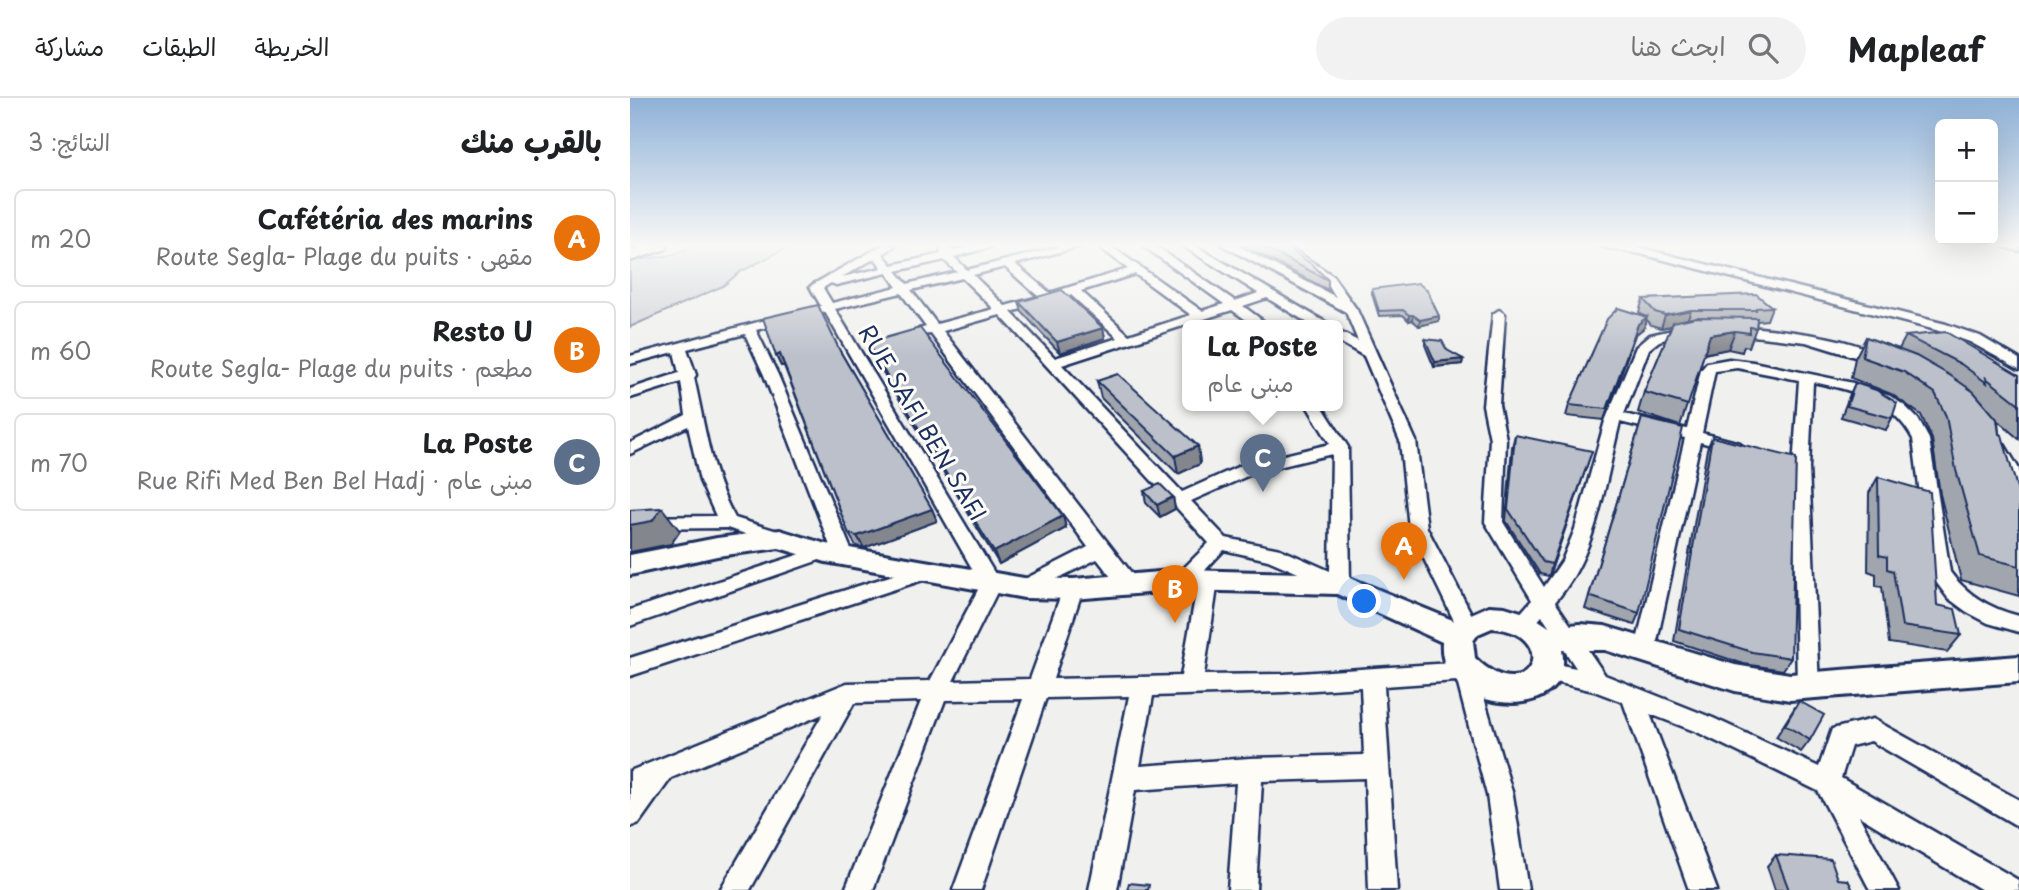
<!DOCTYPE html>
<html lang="ar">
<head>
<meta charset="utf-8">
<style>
  :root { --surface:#fff; --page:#f2f2f2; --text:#202124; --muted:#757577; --line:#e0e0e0; --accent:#1b2f5e }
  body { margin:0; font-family:"Playpen Sans","Playpen Sans Arabic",sans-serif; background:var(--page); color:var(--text); direction:rtl }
  .controls { position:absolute; right:21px; top:21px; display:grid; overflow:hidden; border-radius:10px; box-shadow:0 7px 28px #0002 }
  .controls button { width:63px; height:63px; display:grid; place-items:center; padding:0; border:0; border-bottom:2px solid var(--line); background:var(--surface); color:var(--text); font:35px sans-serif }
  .you { position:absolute; left:735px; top:504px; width:24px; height:24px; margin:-18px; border:5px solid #fff; border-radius:50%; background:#1a73e8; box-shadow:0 0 0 10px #1a73e833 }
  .badge { display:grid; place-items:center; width:46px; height:46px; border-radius:50%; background:var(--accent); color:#fff; font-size:23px; font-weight:700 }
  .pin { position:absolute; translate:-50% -58px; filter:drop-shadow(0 2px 4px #0008) }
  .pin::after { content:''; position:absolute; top:37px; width:24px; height:21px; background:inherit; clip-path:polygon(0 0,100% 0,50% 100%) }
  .popup { position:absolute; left:552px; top:222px; width:161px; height:91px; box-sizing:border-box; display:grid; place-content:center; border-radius:10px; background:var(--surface); filter:drop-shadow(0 2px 5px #0005); font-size:23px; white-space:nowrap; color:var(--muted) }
  .popup b { font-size:26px; color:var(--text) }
  .popup::after { content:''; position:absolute; left:50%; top:100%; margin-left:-14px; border:14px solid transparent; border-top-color:var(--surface) }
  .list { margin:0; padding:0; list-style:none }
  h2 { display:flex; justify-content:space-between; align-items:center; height:91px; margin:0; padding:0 28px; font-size:30px }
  h2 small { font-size:23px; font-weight:400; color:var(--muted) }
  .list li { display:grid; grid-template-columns:46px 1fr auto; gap:21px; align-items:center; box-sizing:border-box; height:98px; margin:0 14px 14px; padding:0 14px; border:2px solid var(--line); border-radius:10px }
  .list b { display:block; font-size:26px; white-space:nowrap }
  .list p { margin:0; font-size:23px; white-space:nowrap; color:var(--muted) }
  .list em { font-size:23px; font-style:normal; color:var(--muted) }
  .icon { flex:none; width:38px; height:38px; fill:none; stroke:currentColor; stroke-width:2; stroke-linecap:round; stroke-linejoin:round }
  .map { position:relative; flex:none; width:1389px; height:792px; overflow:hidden; direction:ltr }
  header { display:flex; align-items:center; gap:42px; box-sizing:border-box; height:98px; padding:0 35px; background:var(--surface); border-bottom:2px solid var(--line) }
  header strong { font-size:33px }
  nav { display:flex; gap:38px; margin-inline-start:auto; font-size:24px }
  .search { width:490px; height:63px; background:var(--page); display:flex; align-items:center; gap:18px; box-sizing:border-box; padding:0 24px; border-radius:38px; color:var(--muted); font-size:26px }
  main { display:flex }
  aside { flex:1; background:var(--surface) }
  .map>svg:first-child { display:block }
  .green { fill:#d0d3d8; stroke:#76819b; stroke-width:2 }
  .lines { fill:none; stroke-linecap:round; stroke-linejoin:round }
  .street-casing { stroke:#1b2f5e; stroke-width:5 }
  .secondary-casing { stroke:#1b2f5e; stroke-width:6 }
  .primary-casing { stroke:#1b2f5e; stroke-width:5 }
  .street { fill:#fdfcf7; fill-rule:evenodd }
  .secondary { fill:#fdfcf7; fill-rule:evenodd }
  .primary { fill:#fdfcf7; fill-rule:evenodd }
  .wall { fill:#a1a5ae; stroke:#1b2f5e; stroke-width:2 }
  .shaded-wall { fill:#83868d; stroke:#1b2f5e; stroke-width:2 }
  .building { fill:#bbc0ca; stroke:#1b2f5e; stroke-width:2 }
  .labels { text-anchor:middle; stroke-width:6; stroke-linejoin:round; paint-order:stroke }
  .street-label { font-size:23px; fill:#1b2f5e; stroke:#fdfcf7 }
</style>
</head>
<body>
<header>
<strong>Mapleaf</strong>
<div class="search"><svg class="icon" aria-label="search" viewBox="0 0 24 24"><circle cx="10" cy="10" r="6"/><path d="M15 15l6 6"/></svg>ابحث هنا</div>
<nav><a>الخريطة</a><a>الطبقات</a><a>مشاركة</a></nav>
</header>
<main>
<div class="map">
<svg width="1389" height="792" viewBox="0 0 1389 792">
  <rect width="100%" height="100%" fill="#f0f0ee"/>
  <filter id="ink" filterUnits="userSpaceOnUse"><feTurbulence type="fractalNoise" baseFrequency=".0143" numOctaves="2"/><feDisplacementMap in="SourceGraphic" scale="14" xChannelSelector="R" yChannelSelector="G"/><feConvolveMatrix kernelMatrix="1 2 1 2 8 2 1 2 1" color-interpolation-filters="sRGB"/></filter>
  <g filter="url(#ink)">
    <!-- green -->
    <path class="green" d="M64,147H162L110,174L93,188L0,229V163L43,157Z"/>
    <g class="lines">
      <!-- street casing -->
      <g class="street-casing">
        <g id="street">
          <path d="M253,147H266L253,156L262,167L311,156V147H321L322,153L347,147H367L324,159L337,172L436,147H455L385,166L420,195L498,171L467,147H479L572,213L594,206L512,147H524L605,203L628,195L551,147H564L697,225L698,228H683L637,200L613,208L640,228H625L602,212L432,267L552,394L612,367L700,346L677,308H692L718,349L720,486L717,491L710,493L638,462L594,452L561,487L554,489L547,487L544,482L547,477L579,445L370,217L313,233L510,486L507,491C489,497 478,473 467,461L394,497L387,495L384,490L387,485L458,449L301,236L289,237V231L296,229L271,195L205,211L371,486L323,583L400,581L433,491L436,486L443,484L450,486L453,491L423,581L551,578L568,483L571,478L578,476L585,478L588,483L574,577L654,576L836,564L844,566L883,697L898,792H870L857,697L827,583L754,588L767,792H739L735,680L632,683L626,792H598L606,685L505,692L487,792H459L499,598L416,600L351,792H323L393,601L315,602L243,792H215L291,603L224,605L120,792H90L193,616L41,680L9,725L0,729V673L217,585L300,583L351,486L195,214L188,216L182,212L191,208L180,189L182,187ZM245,160L252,170L212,179ZM314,162L327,174L277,186L266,173ZM375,169L409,199L375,208L343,177ZM257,175L267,189L202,205L193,190L201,185L206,187ZM505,176L561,217L499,237L451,193ZM332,180L364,211L307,226L281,192ZM441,197L488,240L425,260L381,214ZM702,356L700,473L650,451L596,440L561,403L624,375ZM731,589L734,657L620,660L510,668L523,598L654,594Z"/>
          <path d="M592,147H606L706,199L694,181L643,147H656L702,177L727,212L786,343L797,430L848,529L844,535L837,537L830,535L779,430L770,343L734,258L708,243V233L728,243L716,214Z"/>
          <path d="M962,147L1011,150L1316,226L1350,238L1389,261V271L1340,244L1306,232L1011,156Z"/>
          <path d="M1373,147H1389V153L1374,149Z"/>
          <path d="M869,212L875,216L869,307L876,341L873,424L914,489L932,463L945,431L975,323L1006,249L1020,237L1060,228L1066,232L1029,243L1019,251L994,316L1057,331L1071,272L1077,265L1099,261L1123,264L1223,285L1260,298L1275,308L1288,321L1299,341L1320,474C1337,497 1361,511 1389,518V534L1358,525L1337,514L1318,500L1300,476L1283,341C1263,302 1223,292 1183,284L1179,370L1189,589L1186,596L1178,599L1170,596L1167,589L1163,370L1169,282L1107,270L1085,273L1072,335L1110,345L1112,348L1104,353L1070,344L1024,557L1016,560L1008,557L1005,551L1055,340L990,324C975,384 967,457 925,504L975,577L1083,620L1189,669L1202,631L1243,621L1389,702V729L1241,643L1221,648L1211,680L1388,782L1389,792H1352L1229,718L1269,792H1240L1188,693L1067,634L1020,616L1087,792H1059L993,604L964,593L908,580L905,573L908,566L916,564L946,570L912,518C903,528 898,536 885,532L881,526L902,502L855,424L860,341L853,307L863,216Z"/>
          <path d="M158,216L162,217V223L126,232L148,277L223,456L220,461L213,463L204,457L0,528V512L189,450H201L134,277L115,236L57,251L66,277L64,280C75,327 80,376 105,420L157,436L159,441L157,446L150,447L97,430L0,431V419L86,418L70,383L58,328L0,356V345L56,317L51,284L0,300V291L49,275L44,254L0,266V258Z"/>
          <path d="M1102,228C1137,230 1230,238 1255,262L1248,266L1176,244L1097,235L1096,232Z"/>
          <path d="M1368,344L1374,346L1389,371V391L1383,390L1360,349Z"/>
          <path d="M298,466L305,468L308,473L305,478L0,578V560Z"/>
        </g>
      </g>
      <!-- secondary casing -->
      <g class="secondary-casing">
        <path id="secondary" d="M150,432L196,446L394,480L443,481L554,472L710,476L825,523L859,508L875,509L901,517L919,529L950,526L975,528L1105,567L1160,576L1389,558V584L1160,602L1105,593L975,552H932C947,629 806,618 812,544L707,496L554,492L443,501L394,500L196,464L149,450L87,458L0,477V457L87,440ZM862,530C932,534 901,615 845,560L843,543L848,536Z"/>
      </g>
      <!-- primary casing -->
      <g class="primary-casing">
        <path id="primary" d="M13,147H38L36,151L0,163V152Z"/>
      </g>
      <!-- street -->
      <use href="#street" class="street"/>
      <!-- secondary -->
      <use href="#secondary" class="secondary"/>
      <!-- primary -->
      <use href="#primary" class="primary"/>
    </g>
    <!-- wall -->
    <g class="wall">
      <path d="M612,147H654L698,182V192Z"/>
      <path d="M742,191L809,218V223L789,228L782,222L779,223L773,217L749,218L742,196Z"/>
      <path d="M1013,201L1142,209L1137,222L1127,223L1126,230L1119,249L1114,248L1112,254L1098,251L1074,256L1050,328L1008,314L1014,294L1042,228L1031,230L1021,227L1017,222L1014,230L1005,237L974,322L936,318L939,307L1013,218L1009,214Z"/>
      <path d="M389,204L473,230L475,240L430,255L392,214Z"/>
      <path d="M1276,238L1389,277V341L1368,323L1369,336L1389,397V498L1331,482L1310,396L1302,341L1291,317L1261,296L1221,280L1225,260L1236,239L1269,251Z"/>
      <path d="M795,241L833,261L832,266L804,269L795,247Z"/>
      <path d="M237,245L433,418L436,430L369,466L242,256Z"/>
      <path d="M210,253L302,411L307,423L234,450L226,448L219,436L154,268H151L146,258Z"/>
      <path d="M467,283L568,348L570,366L548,376L471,300Z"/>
      <path d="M1225,285L1262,320L1256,332L1211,319L1220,296Z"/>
      <path d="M1012,320L1009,515L1004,527L955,511Z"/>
      <path d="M885,337L958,364L919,478L910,476L876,423L882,349Z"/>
      <path d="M1082,339L1161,560L1153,572L1114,566L1044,543L1077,351Z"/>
      <path d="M1248,379L1307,507L1331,537L1317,554L1259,545L1252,489L1246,488V476L1238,473L1239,395Z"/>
      <path d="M514,393L543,399L545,411L530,419L516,405Z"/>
      <path d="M1169,603L1180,642L1171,654L1146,639Z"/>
      <path d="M1146,757L1208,781L1223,792H1145L1137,768Z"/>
    </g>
    <!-- shaded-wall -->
    <g class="shaded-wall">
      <path d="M1061,212L1056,225L1031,230L1035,217Z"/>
      <path d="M779,217H783L782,222L779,223Z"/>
      <path d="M809,218V223L789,228L790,222Z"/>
      <path d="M1017,219L1014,230L1005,237L974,322L1008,226Z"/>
      <path d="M473,230L475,240L430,255L427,244Z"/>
      <path d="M1105,233L1098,251L1073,256L1080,237Z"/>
      <path d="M150,256L155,267L151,268L146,258Z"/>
      <path d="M833,261L832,266L804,269L805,264Z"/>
      <path d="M568,348L570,366L548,376L545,358Z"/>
      <path d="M962,353L958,364L919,478L922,466Z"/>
      <path d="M543,399L545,411L530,419L527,407Z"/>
      <path d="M32,410L50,433L41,446L0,454V427Z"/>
      <path d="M302,411L307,423L234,450L227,438Z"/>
      <path d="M433,418L436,430L369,466L364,454Z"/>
    </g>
    <!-- building -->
    <g class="building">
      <path d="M629,147H654L684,168L698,182Z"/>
      <path d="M788,185L797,192L809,218L790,222L783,217H779L773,212L749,213L742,191Z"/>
      <path d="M432,192L473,230L427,244L389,204Z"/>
      <path d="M1126,196L1142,209L1126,210V212H1061L1035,217L1025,214L1013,201Z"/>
      <path d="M188,207L210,253L302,411L227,438L219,436L150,256L146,258L133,220Z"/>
      <path d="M988,210L1017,219L1008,226L977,311L939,307L977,221Z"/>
      <path d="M1066,219L1127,220L1126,230L1120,229V235L1105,233L1080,237L1058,307L1014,294L1043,224Z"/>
      <path d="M290,230L433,418L364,454L237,245Z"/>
      <path d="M1316,234L1389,277V306L1356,280L1357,285L1331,266L1276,238Z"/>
      <path d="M1236,239L1286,258L1321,278L1344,294L1367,321L1369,336L1372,337L1389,397V468L1350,458L1326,372L1316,318L1305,295L1274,274L1232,259Z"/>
      <path d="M795,241L812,243L817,252L833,261L805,264Z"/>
      <path d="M488,276L568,348L545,358L467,283Z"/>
      <path d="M1225,285L1246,292L1267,305L1262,320L1217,308Z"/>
      <path d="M1012,320L1053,330L1009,515L959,498Z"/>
      <path d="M885,337L962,353L922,466L913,464L878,411Z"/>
      <path d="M1082,339L1166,360L1161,560L1122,554L1049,531Z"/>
      <path d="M1248,379L1300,394L1307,507L1325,511L1331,537L1272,528L1263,473L1257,471V459L1249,457Z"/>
      <path d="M530,386L543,399L527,407L514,393Z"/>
      <path d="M32,410L22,423L0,427V412Z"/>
      <path d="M1169,603L1194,617L1180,642L1155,627Z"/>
      <path d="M1146,757L1201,761L1208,781L1218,782L1223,792H1159Z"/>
      <path d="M499,785L519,787L518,792H497Z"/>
    </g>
  </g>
  <!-- sky -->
  <linearGradient id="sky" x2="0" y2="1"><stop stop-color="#8eb1d7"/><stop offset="0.57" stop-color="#f8f8f7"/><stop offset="1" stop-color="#f8f8f7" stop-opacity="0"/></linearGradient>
  <rect width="1389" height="258" fill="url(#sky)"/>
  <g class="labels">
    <!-- street labels -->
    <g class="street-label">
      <text transform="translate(292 325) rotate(59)" y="8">RUE SAFI BEN SAFI</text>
    </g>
  </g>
</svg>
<div class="controls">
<button>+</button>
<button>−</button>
</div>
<div class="you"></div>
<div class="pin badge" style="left:774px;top:482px;background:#e8710a">A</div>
<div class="pin badge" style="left:545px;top:525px;background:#e8710a">B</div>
<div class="pin badge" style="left:633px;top:394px;background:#5c6f8a">C</div>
<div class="popup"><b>La Poste</b>مبنى عام</div>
</div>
<aside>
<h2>بالقرب منك<small>النتائج: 3</small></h2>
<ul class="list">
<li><span class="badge" style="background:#e8710a">A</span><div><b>Cafétéria des marins</b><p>مقهى · Route Segla- Plage du puits</p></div><em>20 m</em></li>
<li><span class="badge" style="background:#e8710a">B</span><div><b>Resto U</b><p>مطعم · Route Segla- Plage du puits</p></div><em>60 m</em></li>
<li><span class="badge" style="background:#5c6f8a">C</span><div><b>La Poste</b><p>مبنى عام · Rue Rifi Med Ben Bel Hadj</p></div><em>70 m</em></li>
</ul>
</aside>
</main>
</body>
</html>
